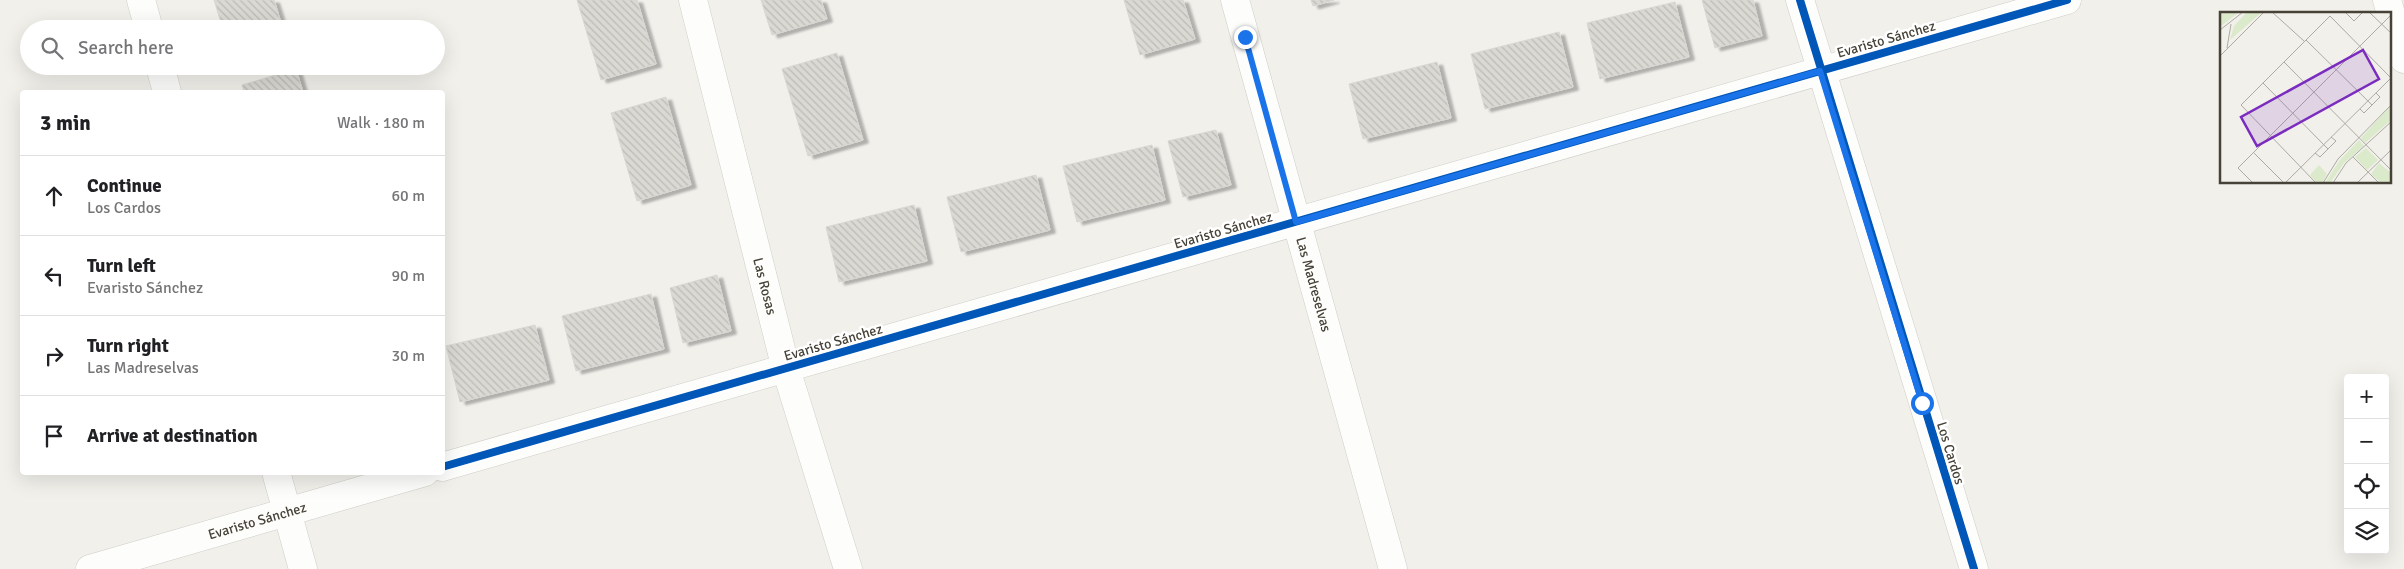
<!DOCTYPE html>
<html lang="en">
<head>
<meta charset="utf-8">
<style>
  :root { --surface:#fff; --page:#f6f6f6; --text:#202124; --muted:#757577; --line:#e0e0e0 }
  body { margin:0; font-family:Signika,sans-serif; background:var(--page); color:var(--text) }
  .controls { position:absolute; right:15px; bottom:15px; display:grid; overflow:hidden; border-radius:5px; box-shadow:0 5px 20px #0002 }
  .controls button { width:45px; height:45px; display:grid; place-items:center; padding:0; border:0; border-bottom:1px solid var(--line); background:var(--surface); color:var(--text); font:25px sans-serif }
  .stop { position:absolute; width:15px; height:15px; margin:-11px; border:4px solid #1a73e8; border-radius:50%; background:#fff }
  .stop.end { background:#1a73e8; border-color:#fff; box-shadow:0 1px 5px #0008 }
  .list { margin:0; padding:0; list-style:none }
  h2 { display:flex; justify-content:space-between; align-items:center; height:65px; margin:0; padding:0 20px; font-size:21px }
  h2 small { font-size:16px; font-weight:400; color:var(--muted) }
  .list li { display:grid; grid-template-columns:32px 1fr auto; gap:15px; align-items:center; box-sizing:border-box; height:80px; padding:0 20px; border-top:1px solid var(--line) }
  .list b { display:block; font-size:19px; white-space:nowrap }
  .list p { margin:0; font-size:16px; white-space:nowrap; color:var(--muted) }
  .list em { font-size:16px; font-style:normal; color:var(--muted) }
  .icon { flex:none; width:28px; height:28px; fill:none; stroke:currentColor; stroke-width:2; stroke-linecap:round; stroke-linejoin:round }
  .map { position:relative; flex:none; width:2404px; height:569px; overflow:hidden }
  .search { position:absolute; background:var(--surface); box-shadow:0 5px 20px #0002; left:20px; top:20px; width:425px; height:55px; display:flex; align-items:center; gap:12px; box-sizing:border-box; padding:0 18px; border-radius:28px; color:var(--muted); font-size:19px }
  .panel { position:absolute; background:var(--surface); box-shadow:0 5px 20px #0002; left:20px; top:90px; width:425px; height:385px; border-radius:5px }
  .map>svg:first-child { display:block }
  .building { fill:url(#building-back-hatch); stroke:#d9d7d1; filter:url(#shadow) }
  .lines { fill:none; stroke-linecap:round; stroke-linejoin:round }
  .minor-casing { stroke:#cfcdc8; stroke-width:29 }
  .minor { stroke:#fdfdfc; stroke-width:28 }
  .cycleway-casing { stroke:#fff; stroke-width:11 }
  .cycleway { stroke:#0057b8; stroke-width:8 }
  .route { stroke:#1a73e8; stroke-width:6 }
  .labels { text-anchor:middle; stroke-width:5; stroke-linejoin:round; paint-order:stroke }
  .street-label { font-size:14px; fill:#474237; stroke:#fff }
  .inset-road { fill:none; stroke:#adaaa3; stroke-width:1 }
  .view { fill:#7b2cbf; fill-opacity:0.15; stroke:#7b2cbf; stroke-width:2.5 }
  .inset-edge { fill:none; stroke:#474237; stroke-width:2.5 }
</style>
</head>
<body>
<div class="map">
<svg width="2404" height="569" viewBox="0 0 2404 569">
  <defs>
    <pattern id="building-back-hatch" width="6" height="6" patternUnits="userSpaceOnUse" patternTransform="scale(1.25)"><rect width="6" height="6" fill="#dbd9d3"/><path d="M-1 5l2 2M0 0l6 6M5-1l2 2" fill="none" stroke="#bdbbb6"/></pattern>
    <filter id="shadow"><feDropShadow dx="5.5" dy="3" stdDeviation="1" flood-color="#0004"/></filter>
  </defs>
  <rect width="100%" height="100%" fill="#f1f0eb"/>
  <!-- building -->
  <g class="building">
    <path d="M214,0H274L283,29H223Z"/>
    <path d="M577,0H637L656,64L601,80Z"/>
    <path d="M761,0H821L827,19L772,35Z"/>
    <path d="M1124,0H1183L1195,39L1140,55Z"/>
    <path d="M1311,0H1334L1313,6Z"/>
    <path d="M1702,0H1753L1762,36L1715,48Z"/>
    <path d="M1675,2L1689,57L1600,79L1587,23Z"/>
    <path d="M1559,32L1573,87L1485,109L1471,54Z"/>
    <path d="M837,53L863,140L808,156L782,69Z"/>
    <path d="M1437,62L1451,118L1363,139L1349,84Z"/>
    <path d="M296,69L303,92H244L242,85Z"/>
    <path d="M666,97L691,185L637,201L611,113Z"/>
    <path d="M1216,130L1231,185L1183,197L1168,141Z"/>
    <path d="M1152,145L1165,200L1077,222L1063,166Z"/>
    <path d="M1036,175L1050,230L961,252L947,197Z"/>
    <path d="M914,205L927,261L839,282L826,227Z"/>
    <path d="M717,275L731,331L683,343L670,288Z"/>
    <path d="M651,294L664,349L576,371L562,316Z"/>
    <path d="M535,325L549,380L460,402L446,346Z"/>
  </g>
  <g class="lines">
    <!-- minor casing -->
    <g class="minor-casing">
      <g id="minor">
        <path d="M141,0L149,29"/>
        <path id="s1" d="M693,0L786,369L848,569"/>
        <path id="s2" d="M1235,0L1393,569"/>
        <path d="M1800,0L1974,569"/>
        <path d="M2387,0L2404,59"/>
        <path d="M160,66L167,92"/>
        <path d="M442,467L2067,0"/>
        <path d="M276,472L303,569"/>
        <path id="s3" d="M90,569L425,472"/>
      </g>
    </g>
    <!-- minor -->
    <use href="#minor" class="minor"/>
    <!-- cycleway casing -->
    <g class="cycleway-casing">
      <g id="cycleway">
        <path d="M1800,0L1974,569"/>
        <path d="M442,467L2067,0"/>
      </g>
    </g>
    <!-- cycleway -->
    <use href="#cycleway" class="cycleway"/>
  </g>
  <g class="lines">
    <!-- route -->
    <path class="route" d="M1245,37L1296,222L1820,71L1922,403"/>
  </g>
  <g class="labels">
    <!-- street labels -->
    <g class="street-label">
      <text transform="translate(1886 39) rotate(-16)" y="5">Evaristo Sánchez</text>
      <text transform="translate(1223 230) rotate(-16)" y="5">Evaristo Sánchez</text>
      <text dy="5" stroke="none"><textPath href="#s2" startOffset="295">Las Madreselvas</textPath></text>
      <text dy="5" stroke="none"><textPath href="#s1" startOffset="295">Las Rosas</textPath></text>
      <text transform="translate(833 342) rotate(-16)" y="5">Evaristo Sánchez</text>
      <text transform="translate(1951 453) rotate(73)" y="5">Los Cardos</text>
      <text dy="5" stroke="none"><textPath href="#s3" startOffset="174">Evaristo Sánchez</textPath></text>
    </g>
  </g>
  <!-- overview -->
  <g transform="translate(2220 12)">
    <rect width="171" height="171" fill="#f1f0eb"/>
    <path d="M0,0H19L0,15ZM27,0H42L10,28L14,14Z" fill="#dceacc"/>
    <path d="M171,93V108L145,131L141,126ZM139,128L144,134L124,151L110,171H105L120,148ZM146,136L158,148L147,158L135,145ZM159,151L171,161V171H161L151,162ZM99,153L107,162L102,171H97L90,163Z" fill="#dceacc"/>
    <path class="inset-road" d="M52,0L84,29M125,0L134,9L143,0M149,0L172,22M0,18L23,0M86,28L152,93M7,36L11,12M0,44L44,0M64,50L172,159M43,71L108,137M140,97L144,101L160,85L156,81M33,140L64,171M95,141L100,145L116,129L111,125M133,145L159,171M33,171L18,156L172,2M65,171L170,67M96,171L21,93L110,4L172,67M103,171L118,147L172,92M113,171L126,151L172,109M137,171L172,137"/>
    <path class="view" d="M143,38L159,67L37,134L21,105Z"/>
    <rect width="171" height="171" class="inset-edge"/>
  </g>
</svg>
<div class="controls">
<button>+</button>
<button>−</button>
<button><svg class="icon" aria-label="locate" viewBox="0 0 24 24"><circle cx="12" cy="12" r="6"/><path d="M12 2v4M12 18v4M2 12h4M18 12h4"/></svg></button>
<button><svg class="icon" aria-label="layers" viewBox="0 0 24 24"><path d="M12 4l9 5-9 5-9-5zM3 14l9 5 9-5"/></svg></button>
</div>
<div class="stop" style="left:1922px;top:403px"></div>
<div class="stop end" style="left:1245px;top:37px"></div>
<div class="search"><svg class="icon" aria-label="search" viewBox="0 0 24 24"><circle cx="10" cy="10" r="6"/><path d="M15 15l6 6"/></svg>Search here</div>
<section class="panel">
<h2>3 min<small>Walk · 180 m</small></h2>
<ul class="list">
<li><svg class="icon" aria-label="ahead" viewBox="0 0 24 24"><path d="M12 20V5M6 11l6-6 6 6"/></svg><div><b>Continue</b><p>Los Cardos</p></div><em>60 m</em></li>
<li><svg class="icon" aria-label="left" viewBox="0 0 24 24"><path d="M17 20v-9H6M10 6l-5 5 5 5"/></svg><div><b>Turn left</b><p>Evaristo Sánchez</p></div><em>90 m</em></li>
<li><svg class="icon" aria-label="right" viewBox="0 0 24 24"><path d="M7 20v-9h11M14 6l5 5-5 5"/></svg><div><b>Turn right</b><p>Las Madreselvas</p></div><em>30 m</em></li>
<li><svg class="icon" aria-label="arrive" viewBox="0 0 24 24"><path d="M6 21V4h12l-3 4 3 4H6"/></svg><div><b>Arrive at destination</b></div></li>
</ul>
</section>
</div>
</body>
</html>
